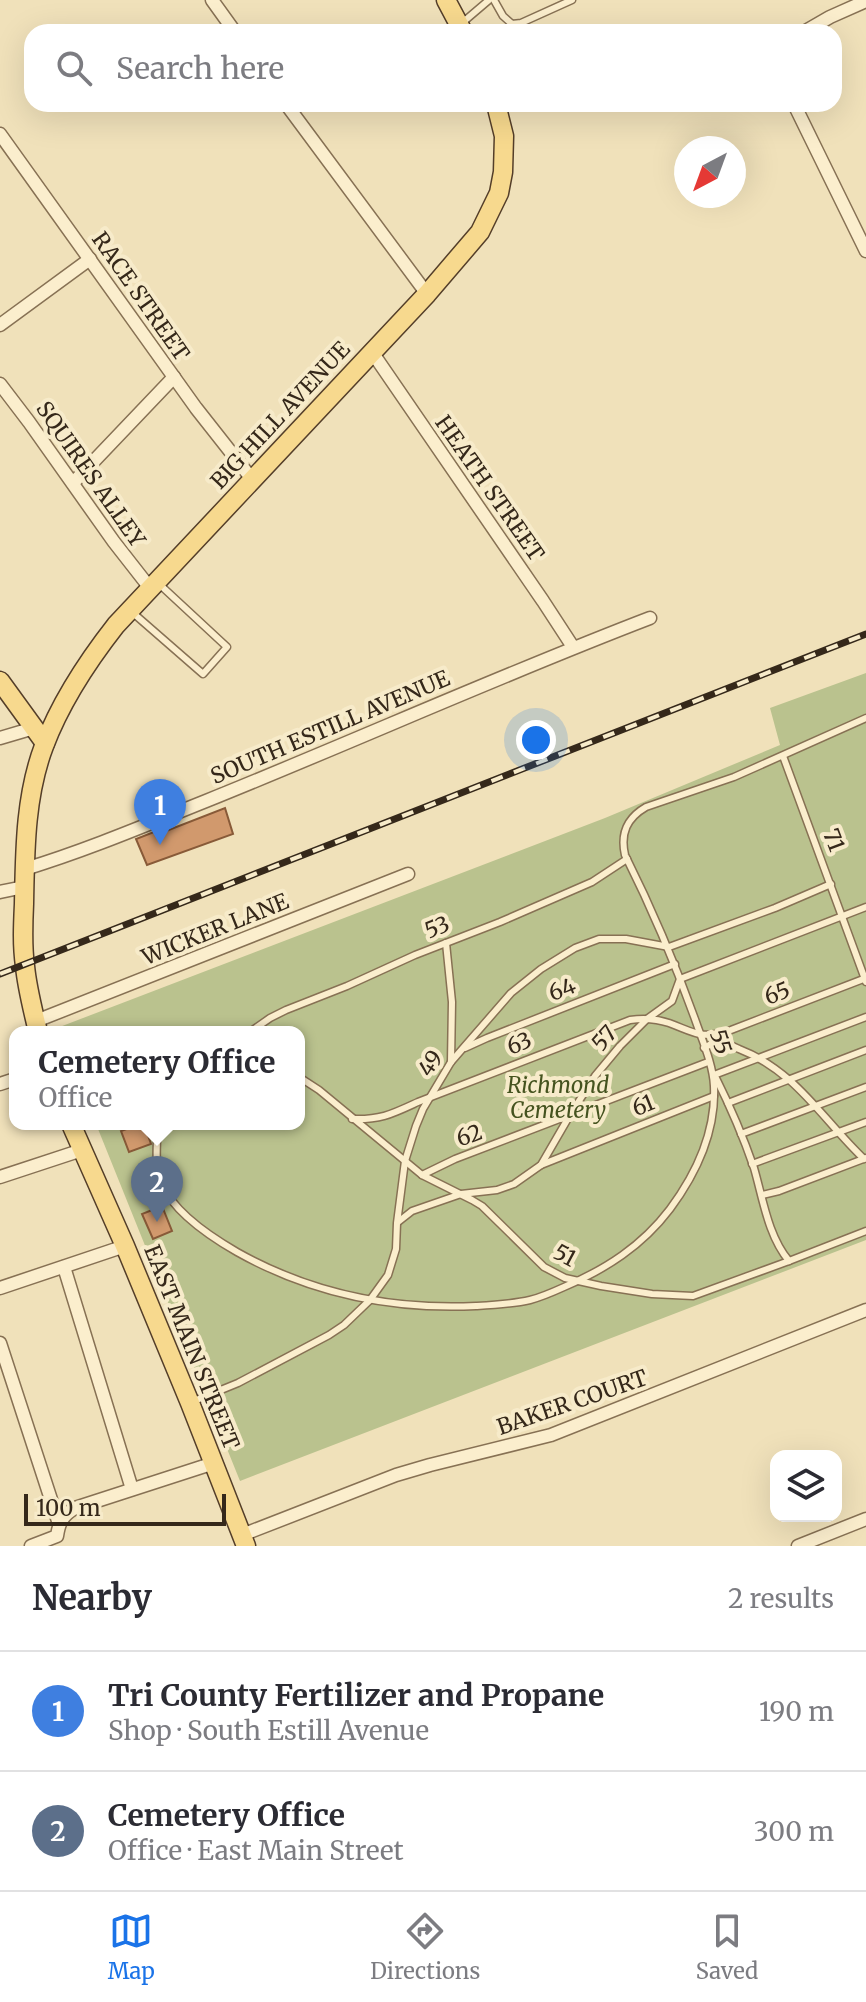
<!DOCTYPE html>
<html lang="en">
<head>
<meta charset="utf-8">
<style>
  :root { --surface:#fff; --page:#f2f2f3; --text:#2b2b33; --muted:#7c7c81; --line:#e1e1e2; --accent:#1a73e8 }
  body { margin:0; font-family:Merriweather,serif; background:var(--page); color:var(--text) }
  .controls { position:absolute; right:24px; bottom:24px; display:grid; overflow:hidden; border-radius:16px; box-shadow:0 8px 32px #0002 }
  .controls button { width:72px; height:72px; display:grid; place-items:center; padding:0; border:0; border-bottom:2px solid var(--line); background:var(--surface); color:var(--text); font:40px sans-serif }
  .compass { position:absolute; left:674px; top:136px; width:72px; height:72px; border-radius:50%; background:var(--surface); box-shadow:0 8px 32px #0002; rotate:221deg }
  .scale { position:absolute; left:24px; bottom:20px; width:202px; box-sizing:border-box; padding-left:8px; border:4px solid #35281a; border-top:0; font-size:22px; line-height:28px; white-space:nowrap; color:#35281a; -webkit-text-stroke:6px #f7ebca; paint-order:stroke }
  .you { position:absolute; left:536px; top:740px; width:28px; height:28px; margin:-20px; border:6px solid #fff; border-radius:50%; background:#1a73e8; box-shadow:0 0 0 12px #1a73e833 }
  .badge { display:grid; place-items:center; width:52px; height:52px; border-radius:50%; background:var(--accent); color:#fff; font-size:26px; font-weight:700 }
  .pin { position:absolute; translate:-50% -66px; filter:drop-shadow(0 2px 4px #0008) }
  .pin::after { content:''; position:absolute; top:42px; width:28px; height:24px; background:inherit; clip-path:polygon(0 0,100% 0,50% 100%) }
  .popup { position:absolute; left:9px; top:1026px; width:296px; height:104px; box-sizing:border-box; display:grid; place-content:center; border-radius:16px; background:var(--surface); filter:drop-shadow(0 2px 6px #0005); font-size:26px; white-space:nowrap; color:var(--muted) }
  .popup b { font-size:30px; color:var(--text) }
  .popup::after { content:''; position:absolute; left:50%; top:100%; margin-left:-16px; border:16px solid transparent; border-top-color:var(--surface) }
  .list { margin:0; padding:0; list-style:none }
  h2 { display:flex; justify-content:space-between; align-items:center; height:104px; margin:0; padding:0 32px; font-size:34px }
  h2 small { font-size:26px; font-weight:400; color:var(--muted) }
  .list li { display:grid; grid-template-columns:52px 1fr auto; gap:24px; align-items:center; box-sizing:border-box; height:120px; padding:0 32px; border-top:2px solid var(--line) }
  .list b { display:block; font-size:30px; white-space:nowrap }
  .list p { margin:0; font-size:26px; white-space:nowrap; color:var(--muted) }
  .list em { font-size:26px; font-style:normal; color:var(--muted) }
  .icon { flex:none; width:44px; height:44px; fill:none; stroke:currentColor; stroke-width:2; stroke-linecap:round; stroke-linejoin:round }
  .map { position:relative; flex:none; width:866px; height:1546px; overflow:hidden }
  .search { position:absolute; background:var(--surface); box-shadow:0 8px 32px #0002; left:24px; right:24px; top:24px; height:88px; display:flex; align-items:center; gap:20px; box-sizing:border-box; padding:0 28px; border-radius:24px; color:var(--muted); font-size:30px }
  .sheet { height:344px; background:var(--surface) }
  nav { display:flex; justify-content:space-around; align-items:center; box-sizing:border-box; height:112px; border-top:2px solid var(--line); background:var(--surface); font-size:22px; color:var(--muted) }
  nav a { display:grid; justify-items:center; gap:4px }
  nav .on { color:var(--accent) }
  .map>svg:first-child { display:block }
  .cemetery { fill:#bac28e }
  .building { fill:#d1996d; stroke:#885a38; stroke-width:2 }
  .lines { fill:none; stroke-linecap:round; stroke-linejoin:round }
  .lane-casing { stroke:#877154; stroke-width:9 }
  .street-casing { stroke:#877154; stroke-width:15 }
  .primary-casing { stroke:#543e29; stroke-width:21 }
  .lane { stroke:#fbeecd; stroke-width:6 }
  .street { stroke:#fbeecd; stroke-width:12 }
  .primary { stroke:#f7d98e; stroke-width:18 }
  .rail-casing { stroke:#35281a; stroke-width:7 }
  .rail { stroke:#f7ebca; stroke-width:4; stroke-dasharray:12; stroke-linecap:butt }
  .labels { text-anchor:middle; stroke-width:8; stroke-linejoin:round; paint-order:stroke }
  .street-label { font-size:22px; fill:#35281a; stroke:#f7ebca }
  .park-label { font-size:22px; font-style:italic; fill:#45531f; stroke:#f7ebca }
</style>
</head>
<body>
<div class="map">
<svg width="866" height="1546" viewBox="0 0 866 1546">
  <rect width="100%" height="100%" fill="#f0e1ba"/>
  <!-- cemetery -->
  <path class="cemetery" d="M866,673V1240L240,1481L96,1124H299V1032H59L57,1028L605,818L780,745L770,708Z"/>
  <!-- building -->
  <g class="building">
    <path d="M225,808L233,834L147,865L136,839L159,830L161,833Z"/>
    <path d="M140,1124H144L151,1144L129,1152L121,1131Z"/>
    <path d="M162,1206L172,1231L153,1239L142,1214Z"/>
  </g>
  <g class="lines">
    <!-- lane casing -->
    <g class="lane-casing">
      <g id="lane">
        <path d="M494,0L503,16L512,24L521,23L572,0"/>
        <path d="M462,23L489,0"/>
        <path d="M133,613L203,674L227,647L158,583"/>
        <path d="M783,756L866,982"/>
        <path d="M446,943L452,1002L451,1062"/>
        <path d="M250,1032L270,1018L286,1010L347,986L415,955L500,922L592,882L627,859"/>
        <path d="M465,1048L487,1038L675,964"/>
        <path d="M704,1048C708,1046 712,1043 716,1042C723,1041 733,1046 739,1049C796,1071 822,1119 864,1159"/>
        <path d="M714,1075L866,1017"/>
        <path d="M715,1076C730,1106 743,1136 754,1168C763,1199 768,1236 789,1261"/>
        <path d="M299,1077L319,1090L422,1175L472,1200L482,1206L544,1267L565,1278L601,1286L652,1294L693,1296L789,1261L866,1231"/>
        <path d="M728,1103L866,1050"/>
        <path d="M352,1119C381,1120 392,1114 418,1102L630,1020C643,1018 657,1019 669,1023C696,1033 701,1040 731,1030L866,978"/>
        <path d="M158,1124C157,1143 154,1166 162,1184C174,1213 211,1237 237,1252C310,1293 392,1310 476,1306C494,1305 513,1304 530,1300C542,1297 553,1292 564,1287C606,1269 642,1246 670,1209C696,1174 716,1131 714,1086C713,1065 703,1042 696,1022C675,963 653,911 625,855C620,833 627,818 646,807L734,777L866,718"/>
        <path d="M741,1134L866,1087"/>
        <path d="M752,1164L866,1122"/>
        <path d="M541,1165L714,1096"/>
        <path d="M422,1175L455,1159L708,1062"/>
        <path d="M762,1195L779,1191L866,1158"/>
        <path d="M398,1222L412,1211L461,1194L497,1190L514,1184L541,1165L570,1115L595,1076L620,1046L647,1019L672,1001L680,979L866,907"/>
        <path d="M194,1401L238,1383L329,1335L344,1325L370,1300L388,1275L396,1249L397,1223L405,1161L416,1126L423,1109L451,1062L511,993L541,969L575,948L599,939H626L669,947L775,908L831,884"/>
      </g>
    </g>
    <!-- street casing -->
    <g class="street-casing">
      <g id="street">
        <path d="M212,0L235,32"/>
        <path d="M804,32L830,17L866,1"/>
        <path d="M286,104L427,294"/>
        <path d="M794,104L866,251"/>
        <path d="M0,134L196,408L252,479"/>
        <path d="M0,325L90,259"/>
        <path d="M372,352L543,601L573,647"/>
        <path d="M0,384L29,422L114,542L150,588"/>
        <path d="M73,483L174,377"/>
        <path d="M0,738L34,728"/>
        <path d="M25,869C87,850 146,825 206,801C355,741 501,675 650,618"/>
        <path d="M0,892L24,887"/>
        <path d="M36,1021L408,874"/>
        <path d="M0,1084L15,1079"/>
        <path d="M0,1177L82,1150"/>
        <path d="M64,1267L132,1489"/>
        <path d="M0,1288L125,1246"/>
        <path d="M0,1343L59,1524"/>
        <path d="M242,1535L396,1475L430,1465L551,1435L866,1310"/>
        <path d="M31,1546L57,1536C59,1522 63,1515 75,1508L214,1463"/>
        <path d="M798,1546L866,1519"/>
      </g>
    </g>
    <!-- primary casing -->
    <g class="primary-casing">
      <g id="primary">
        <path d="M446,0L463,32"/>
        <path d="M0,681L45,743"/>
        <path d="M38,1032C33,1010 27,988 25,966C22,945 23,925 24,904C25,851 25,796 44,746C61,701 87,662 116,625L427,294L480,232L499,193L503,172L504,136L496,104"/>
        <path d="M71,1124L125,1246L190,1403L246,1546"/>
      </g>
    </g>
    <!-- lane -->
    <use href="#lane" class="lane"/>
    <!-- street -->
    <use href="#street" class="street"/>
    <!-- primary -->
    <use href="#primary" class="primary"/>
    <!-- rail casing -->
    <g class="rail-casing">
      <path id="rail" d="M0,974L866,634"/>
    </g>
    <!-- rail -->
    <use href="#rail" class="rail"/>
  </g>
  <g class="labels">
    <!-- street labels -->
    <g class="street-label">
      <text transform="translate(141 296) rotate(55)" y="8">RACE STREET</text>
      <text transform="translate(280 415) rotate(-47)" y="8">BIG HILL AVENUE</text>
      <text transform="translate(91 474) rotate(55)" y="8">SQUIRES ALLEY</text>
      <text transform="translate(490 488) rotate(55)" y="8">HEATH STREET</text>
      <text transform="translate(330 727) rotate(-23)" y="8">SOUTH ESTILL AVENUE</text>
      <text transform="translate(834 840) rotate(69)" y="8">71</text>
      <text transform="translate(437 927) rotate(-21)" y="8">53</text>
      <text transform="translate(215 929) rotate(-22)" y="8">WICKER LANE</text>
      <text transform="translate(562 989) rotate(-21)" y="8">64</text>
      <text transform="translate(777 993) rotate(-21)" y="8">65</text>
      <text transform="translate(604 1038) rotate(-48)" y="8">57</text>
      <text transform="translate(721 1042) rotate(73)" y="8">55</text>
      <text transform="translate(519 1043) rotate(-22)" y="8">63</text>
      <text transform="translate(430 1063) rotate(-56)" y="8">49</text>
      <text transform="translate(643 1105) rotate(-22)" y="8">61</text>
      <text transform="translate(469 1135) rotate(-20)" y="8">62</text>
      <text transform="translate(565 1255) rotate(28)" y="8">51</text>
      <text transform="translate(192 1347) rotate(68)" y="8">EAST MAIN STREET</text>
      <text transform="translate(572 1402) rotate(-19)" y="8">BAKER COURT</text>
    </g>
    <!-- park labels -->
    <g class="park-label">
      <text x="558" y="1093">Richmond<tspan x="558" dy="25">Cemetery</tspan></text>
    </g>
  </g>
</svg>
<div class="controls">
<button><svg class="icon" aria-label="layers" viewBox="0 0 24 24"><path d="M12 4l9 5-9 5-9-5zM3 14l9 5 9-5"/></svg></button>
</div>
<svg class="compass" viewBox="-18 -18 36 36"><path d="M0-13l5 13h-10z" fill="#e53935"/><path d="M0 13l5-13h-10z" fill="#7c7c81"/></svg>
<div class="scale">100 m</div>
<div class="you"></div>
<div class="pin badge" style="left:160px;top:845px;background:#3f7fe0">1</div>
<div class="pin badge" style="left:157px;top:1222px;background:#5c6f8a">2</div>
<div class="popup"><b>Cemetery Office</b>Office</div>
<div class="search"><svg class="icon" aria-label="search" viewBox="0 0 24 24"><circle cx="10" cy="10" r="6"/><path d="M15 15l6 6"/></svg>Search here</div>
</div>
<section class="sheet">
<h2>Nearby<small>2 results</small></h2>
<ul class="list">
<li><span class="badge" style="background:#3f7fe0">1</span><div><b>Tri County Fertilizer and Propane</b><p>Shop · South Estill Avenue</p></div><em>190 m</em></li>
<li><span class="badge" style="background:#5c6f8a">2</span><div><b>Cemetery Office</b><p>Office · East Main Street</p></div><em>300 m</em></li>
</ul>
</section>
<nav>
<a class="on"><svg class="icon" aria-label="map" viewBox="0 0 24 24"><path d="M3 6l6-2 6 2 6-2v14l-6 2-6-2-6 2zM9 4v14M15 6v14"/></svg>Map</a>
<a><svg class="icon" aria-label="directions" viewBox="0 0 24 24"><path d="M12 3l9 9-9 9-9-9zM9 14v-3h6M13 9l2 2-2 2"/></svg>Directions</a>
<a><svg class="icon" aria-label="saved" viewBox="0 0 24 24"><path d="M7 4h10v16l-5-4-5 4z"/></svg>Saved</a>
</nav>
</body>
</html>
